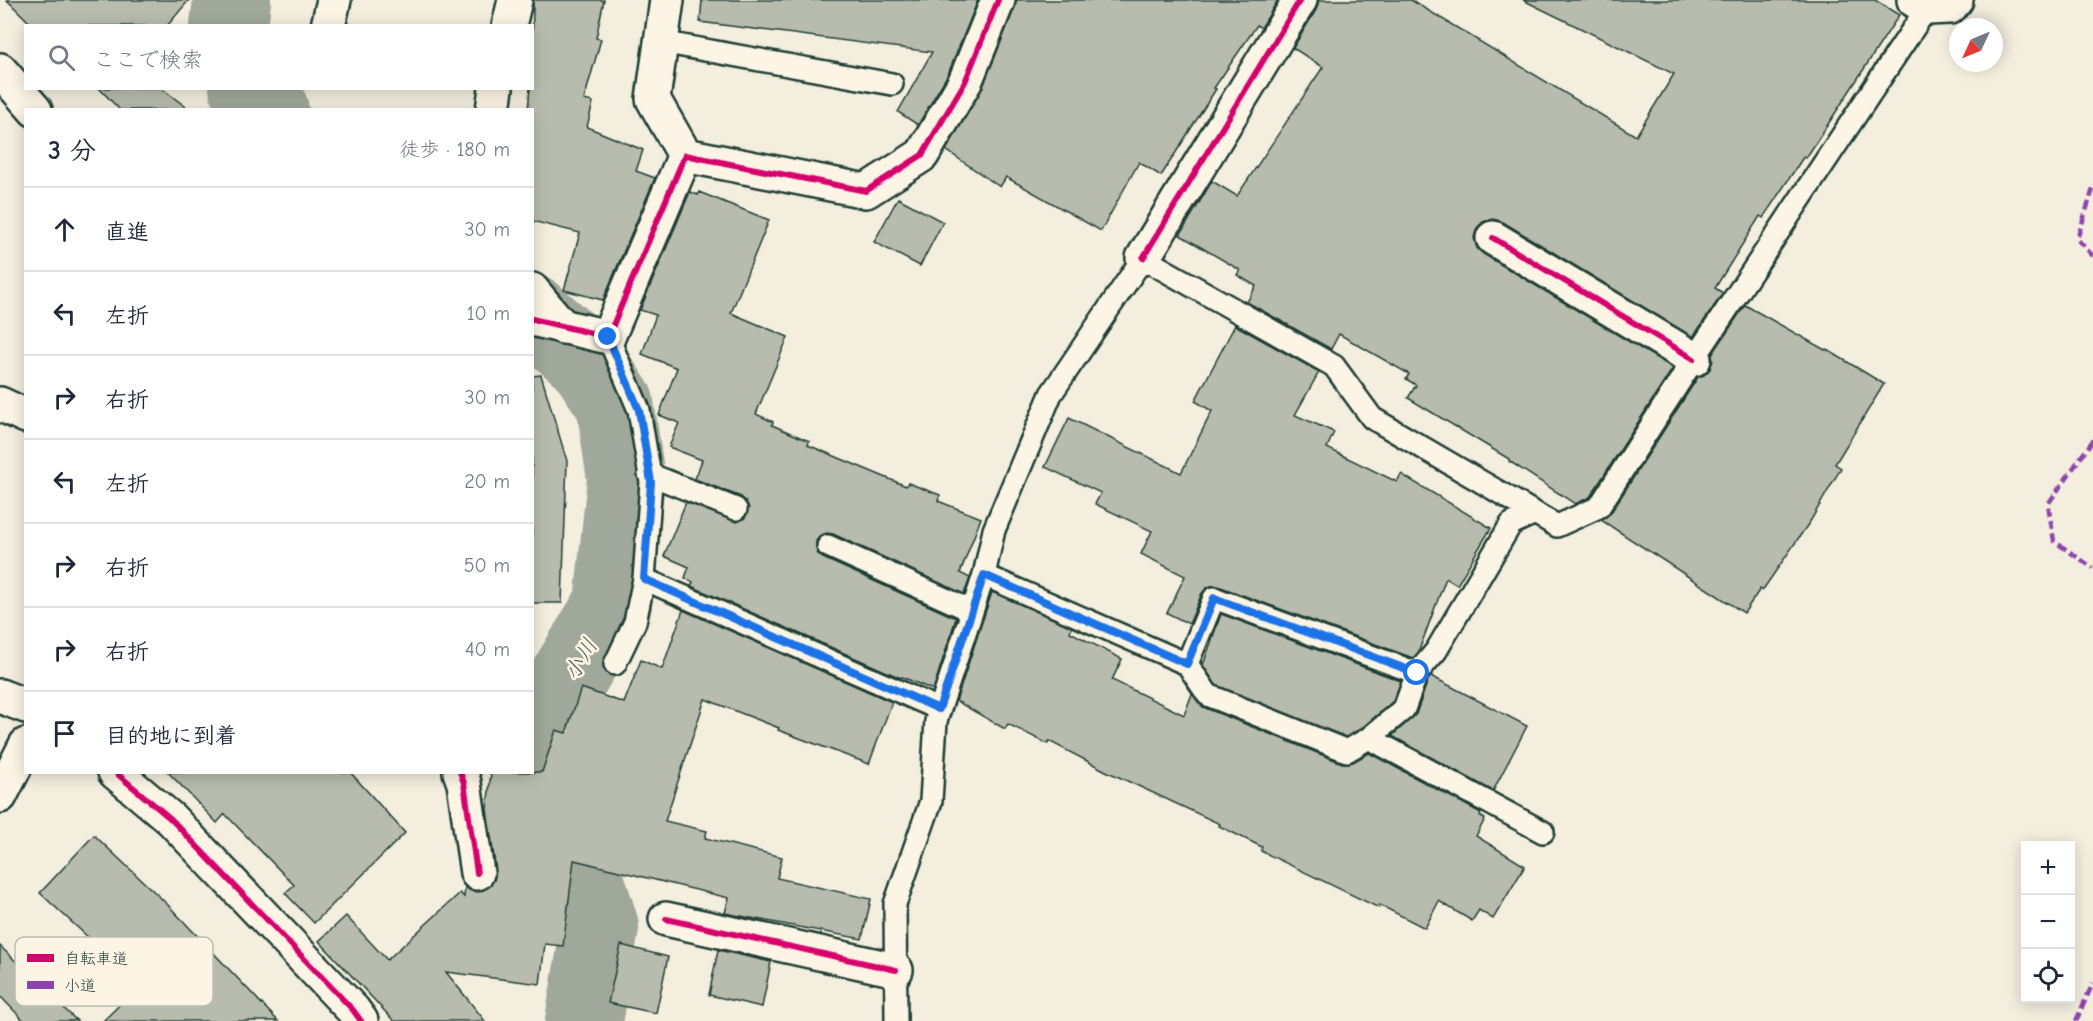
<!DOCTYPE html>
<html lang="ja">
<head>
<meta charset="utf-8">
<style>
  :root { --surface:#fff; --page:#f6f6f7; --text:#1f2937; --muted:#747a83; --line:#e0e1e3 }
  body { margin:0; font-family:"Comic Neue","Klee One",sans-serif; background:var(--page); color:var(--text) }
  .controls { position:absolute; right:18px; bottom:18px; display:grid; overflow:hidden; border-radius:0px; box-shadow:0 3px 15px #0003 }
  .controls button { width:54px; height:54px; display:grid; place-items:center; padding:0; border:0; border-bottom:2px solid var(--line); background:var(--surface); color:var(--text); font:30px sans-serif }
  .compass { position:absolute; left:1949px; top:18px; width:54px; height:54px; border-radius:50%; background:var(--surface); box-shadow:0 3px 15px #0003; rotate:226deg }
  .stop { position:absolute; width:18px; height:18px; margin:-14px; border:4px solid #1a73e8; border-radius:50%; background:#fff }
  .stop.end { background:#1a73e8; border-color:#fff; box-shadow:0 2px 6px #0008 }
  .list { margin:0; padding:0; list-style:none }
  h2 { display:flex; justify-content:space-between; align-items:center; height:78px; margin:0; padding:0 24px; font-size:26px }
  h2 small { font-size:20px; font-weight:400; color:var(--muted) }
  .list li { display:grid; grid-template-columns:39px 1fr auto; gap:18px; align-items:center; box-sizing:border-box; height:84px; padding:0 24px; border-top:2px solid var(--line) }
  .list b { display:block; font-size:22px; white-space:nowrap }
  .list em { font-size:20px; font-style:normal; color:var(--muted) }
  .icon { flex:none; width:33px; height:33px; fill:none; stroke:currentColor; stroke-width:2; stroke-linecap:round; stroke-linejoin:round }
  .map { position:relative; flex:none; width:2093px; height:1021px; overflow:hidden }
  .search { position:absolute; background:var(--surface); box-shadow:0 3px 15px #0003; left:24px; top:24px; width:510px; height:66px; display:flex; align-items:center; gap:15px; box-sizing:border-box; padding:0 21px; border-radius:0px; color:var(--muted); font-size:22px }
  .panel { position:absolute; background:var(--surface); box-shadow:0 3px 15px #0003; left:24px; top:108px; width:510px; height:666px; border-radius:0px }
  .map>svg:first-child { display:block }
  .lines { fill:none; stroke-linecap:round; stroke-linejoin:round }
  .river { stroke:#a0a89b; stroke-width:78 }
  .building { fill:#b8bcae; stroke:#1f3d34; stroke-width:1.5 }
  .service-casing { stroke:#1f3d34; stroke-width:26 }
  .minor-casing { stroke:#1f3d34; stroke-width:38 }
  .service { stroke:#fcf5e5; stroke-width:21 }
  .minor { stroke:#fcf5e5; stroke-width:33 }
  .quiet { stroke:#8e44ad; stroke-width:4.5; stroke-dasharray:9 4.5; stroke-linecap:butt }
  .cycleway-casing { stroke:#fcf5e5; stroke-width:10 }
  .cycleway { stroke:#d6006c; stroke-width:6 }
  .route { stroke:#1a73e8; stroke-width:8 }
  .labels { text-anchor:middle; stroke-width:5; stroke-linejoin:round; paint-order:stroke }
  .water-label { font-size:22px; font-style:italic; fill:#465d53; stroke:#fcf5e5 }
  .key { fill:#fcf5e5; stroke:#babeb0; stroke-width:1.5 }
  .key-label { font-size:16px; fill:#1f3d34 }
</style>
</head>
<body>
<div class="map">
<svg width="2093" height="1021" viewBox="0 0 2093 1021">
  <rect width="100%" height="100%" fill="#f3eede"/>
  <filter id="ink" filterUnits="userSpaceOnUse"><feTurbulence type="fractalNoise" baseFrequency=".0167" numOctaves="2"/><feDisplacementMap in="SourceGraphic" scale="12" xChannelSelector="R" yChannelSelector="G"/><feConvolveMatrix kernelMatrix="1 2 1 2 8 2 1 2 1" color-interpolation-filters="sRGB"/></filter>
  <g filter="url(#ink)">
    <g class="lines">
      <!-- river -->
      <g class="river">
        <path d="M229,26L232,0"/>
        <path d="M248,88L270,110"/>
        <path d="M532,313L586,360L615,403L626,479L613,604L533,737L535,774L582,869L600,927L584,1021"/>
      </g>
    </g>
    <!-- building -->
    <g class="building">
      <path d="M7,0H189L167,26H33Z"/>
      <path d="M533,0H604L596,38L601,39L584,100L593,102L587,127L643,150L636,171L655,178L603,300L564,290L580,233L532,221V110H528L530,88H532Z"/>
      <path d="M702,0H978L948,74L918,125L898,112L932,52L700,22Z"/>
      <path d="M1016,0H1278L1261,28L1257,25L1214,88L1216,89L1161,176L1139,162L1101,231L1006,177L1000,187L946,150L982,89L1015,7Z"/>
      <path d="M1319,0H1411L1636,136L1674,74L1523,0H1875L1899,15L1806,158L1804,156L1763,218L1760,216L1715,288L1723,293L1693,337L1503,222L1493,219L1483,222L1477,228L1474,238L1477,248L1483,254L1673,368L1590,497L1575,504L1509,461V459L1408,398L1416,385L1406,379L1409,374L1339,334L1331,349L1247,302L1256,286L1237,275L1240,270L1180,235L1212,181L1237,196L1323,67L1293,48L1316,10Z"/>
      <path d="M99,88H161L190,110H120Z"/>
      <path d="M690,192L698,195L699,192L769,220L731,313L788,337L756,414L773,422L772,425L809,441L808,445L906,486L908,483L940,495L938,501L981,518L960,573L970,578L964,594L833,534L827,533L821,535L816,541L817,553L823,558L956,618L933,690L902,677L901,678L691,586L693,582L685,578L689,567L664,556L686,502L737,522L744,519L749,508L746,502L741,497L695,479L702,460L669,447L679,423L659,415L677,368L642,354L656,315L640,310Z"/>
      <path d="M898,198L943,222L920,266L874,242Z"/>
      <path d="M1745,305L1825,350L1826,349L1884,384L1835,464L1841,468L1811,520L1762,591L1760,589L1744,613L1601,520L1610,514L1698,377L1704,375L1710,369L1713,360L1712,355Z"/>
      <path d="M1235,325L1319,372L1295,415L1334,432L1327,448L1397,482L1401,474L1491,528L1457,585L1446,578L1418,653L1413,658L1218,586H1211L1202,593L1189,624L1167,613L1185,576L1141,554L1152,531L1095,504L1101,493L1045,467L1069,418L1181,473L1212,411L1195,401Z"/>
      <path d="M541,375L567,461L562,603H532V376Z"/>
      <path d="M992,592L1072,627L1070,632L1122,659L1112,680L1184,715L1192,694L1203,707L1342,763L1353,762L1369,753L1481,813L1480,816L1485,819L1476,836L1525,866L1493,919L1479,910L1472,921L1439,901L1425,928L1380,905L1379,908L1261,851L1262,847L1219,826L1220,824L1106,771L1049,741L1048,744L1008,724L1005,729L956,701Z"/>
      <path d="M683,610L892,702L869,764L778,730L779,728L705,699L665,821L707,831L705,838L782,857L777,878L871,899L862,939L725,913L729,898L574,860L563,946L545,944L540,984L446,972L485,1021H394L319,941L346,916L387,960L460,893L464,897L465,887L471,891L479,892L489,887L494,880L496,871L487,809L491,772H542L556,730L566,733L581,688L624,703L641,660L662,669Z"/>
      <path d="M1221,614L1401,681L1393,701L1362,728L1346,737L1216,685L1203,665Z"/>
      <path d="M1431,676L1527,726L1493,791L1392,736L1416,714L1428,680Z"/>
      <path d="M168,772H350L405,833L314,923L285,893L294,885L225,814L217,823Z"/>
      <path d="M94,835L168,905L278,1021H103L140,985L40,893Z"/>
      <path d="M621,945L668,957L656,1013L608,1003Z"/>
      <path d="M0,946L77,1021H24L0,996Z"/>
      <path d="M718,950L771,962L762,1007L709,995Z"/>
    </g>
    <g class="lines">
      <!-- service casing -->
      <g class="service-casing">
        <g id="service">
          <path d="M661,42L892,84"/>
          <path d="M608,337L639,410L651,482L644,579L635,622L615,664"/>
          <path d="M649,474L736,509"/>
          <path d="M828,546L972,611"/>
          <path d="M984,575L1187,664L1208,695L1347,751L1369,738L1404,709L1417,673L1214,598L1187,664"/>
          <path d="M644,579L939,709"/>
          <path d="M1417,673L1436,651L1511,524L1535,513"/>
          <path d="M1369,738L1543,832"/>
          <path d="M896,1021L895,904L931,801L936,721L984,575L994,530L1051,394L1143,258L1334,366L1372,418L1557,526L1599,507L1694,359L1927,8"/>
        </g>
      </g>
      <!-- minor casing -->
      <g class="minor-casing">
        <g id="minor">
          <path d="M667,0L653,99L685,155"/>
          <path d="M1914,0L1927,8L1950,7L1956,0"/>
          <path d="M328,26L334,0"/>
          <path d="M509,26L515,0"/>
          <path d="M0,70L35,110"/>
          <path d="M493,110L496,88"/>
          <path d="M1493,238L1694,359"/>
          <path d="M1143,258L1300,0"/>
          <path d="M532,290L563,327"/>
          <path d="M532,319L608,337L685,155L866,191L922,155L965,82L998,0"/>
          <path d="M0,404L26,416"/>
          <path d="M0,696L26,706"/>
          <path d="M115,772L171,819L353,1010L361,1021"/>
          <path d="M460,772L464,783L477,873"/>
          <path d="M0,796L26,745"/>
          <path d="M666,919L896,970"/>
        </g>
      </g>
      <!-- service -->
      <use href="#service" class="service"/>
      <!-- minor -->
      <use href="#minor" class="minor"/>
      <!-- quiet -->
      <g class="quiet">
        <path d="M2093,189L2077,239L2093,256"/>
        <path d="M2093,440L2048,504L2054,541L2093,568"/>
        <path d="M2076,1021L2093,983"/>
      </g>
      <!-- cycleway casing -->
      <g class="cycleway-casing">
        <g id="cycleway">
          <path d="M1493,238L1694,359"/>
          <path d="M1143,258L1300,0"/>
          <path d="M532,319L608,337L685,155L866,191L922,155L965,82L998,0"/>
          <path d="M115,772L171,819L353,1010L361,1021"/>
          <path d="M460,772L464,783L477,873"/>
          <path d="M666,919L896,970"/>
        </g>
      </g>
      <!-- cycleway -->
      <use href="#cycleway" class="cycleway"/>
    </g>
  </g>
  <g class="lines" filter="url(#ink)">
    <!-- route -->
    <path class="route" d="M608,337L639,410L651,482L644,579L939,709L984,575L1187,664L1214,598L1417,673"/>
  </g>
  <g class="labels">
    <!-- water labels -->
    <g class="water-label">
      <text transform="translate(580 659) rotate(-59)" y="8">小川</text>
    </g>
  </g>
  <!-- legend -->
  <rect x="15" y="937" width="198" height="69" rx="9" class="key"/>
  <rect x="27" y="954" width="27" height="8" fill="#d6006c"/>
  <rect x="27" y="981" width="27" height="8" fill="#8e44ad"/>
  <g class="key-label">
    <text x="64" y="964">自転車道</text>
    <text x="64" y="991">小道</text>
  </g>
</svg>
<div class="controls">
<button>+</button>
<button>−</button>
<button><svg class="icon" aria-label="locate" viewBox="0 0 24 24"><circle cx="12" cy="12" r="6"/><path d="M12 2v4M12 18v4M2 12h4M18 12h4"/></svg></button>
</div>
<svg class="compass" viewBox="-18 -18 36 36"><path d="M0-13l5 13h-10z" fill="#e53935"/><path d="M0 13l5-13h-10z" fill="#747a83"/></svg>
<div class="stop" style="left:1417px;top:673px"></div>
<div class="stop end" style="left:608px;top:337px"></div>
<div class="search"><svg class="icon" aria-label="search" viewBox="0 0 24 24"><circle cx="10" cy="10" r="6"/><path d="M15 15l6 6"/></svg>ここで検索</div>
<section class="panel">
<h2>3 分<small>徒歩 · 180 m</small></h2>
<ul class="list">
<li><svg class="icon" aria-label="ahead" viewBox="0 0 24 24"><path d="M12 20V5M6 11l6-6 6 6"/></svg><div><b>直進</b></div><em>30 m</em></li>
<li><svg class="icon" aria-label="left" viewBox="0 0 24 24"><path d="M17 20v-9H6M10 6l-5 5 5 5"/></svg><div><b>左折</b></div><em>10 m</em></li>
<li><svg class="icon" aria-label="right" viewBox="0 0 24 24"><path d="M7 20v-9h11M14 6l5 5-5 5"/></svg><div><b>右折</b></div><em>30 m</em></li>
<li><svg class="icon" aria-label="left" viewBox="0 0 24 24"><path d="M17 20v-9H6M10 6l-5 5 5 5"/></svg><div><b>左折</b></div><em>20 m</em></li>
<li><svg class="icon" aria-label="right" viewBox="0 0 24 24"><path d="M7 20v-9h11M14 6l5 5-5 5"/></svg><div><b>右折</b></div><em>50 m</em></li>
<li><svg class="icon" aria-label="right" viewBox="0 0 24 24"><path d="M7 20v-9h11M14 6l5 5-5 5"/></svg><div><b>右折</b></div><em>40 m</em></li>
<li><svg class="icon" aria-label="arrive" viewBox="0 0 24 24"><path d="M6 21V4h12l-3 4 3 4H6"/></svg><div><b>目的地に到着</b></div></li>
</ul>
</section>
</div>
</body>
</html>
